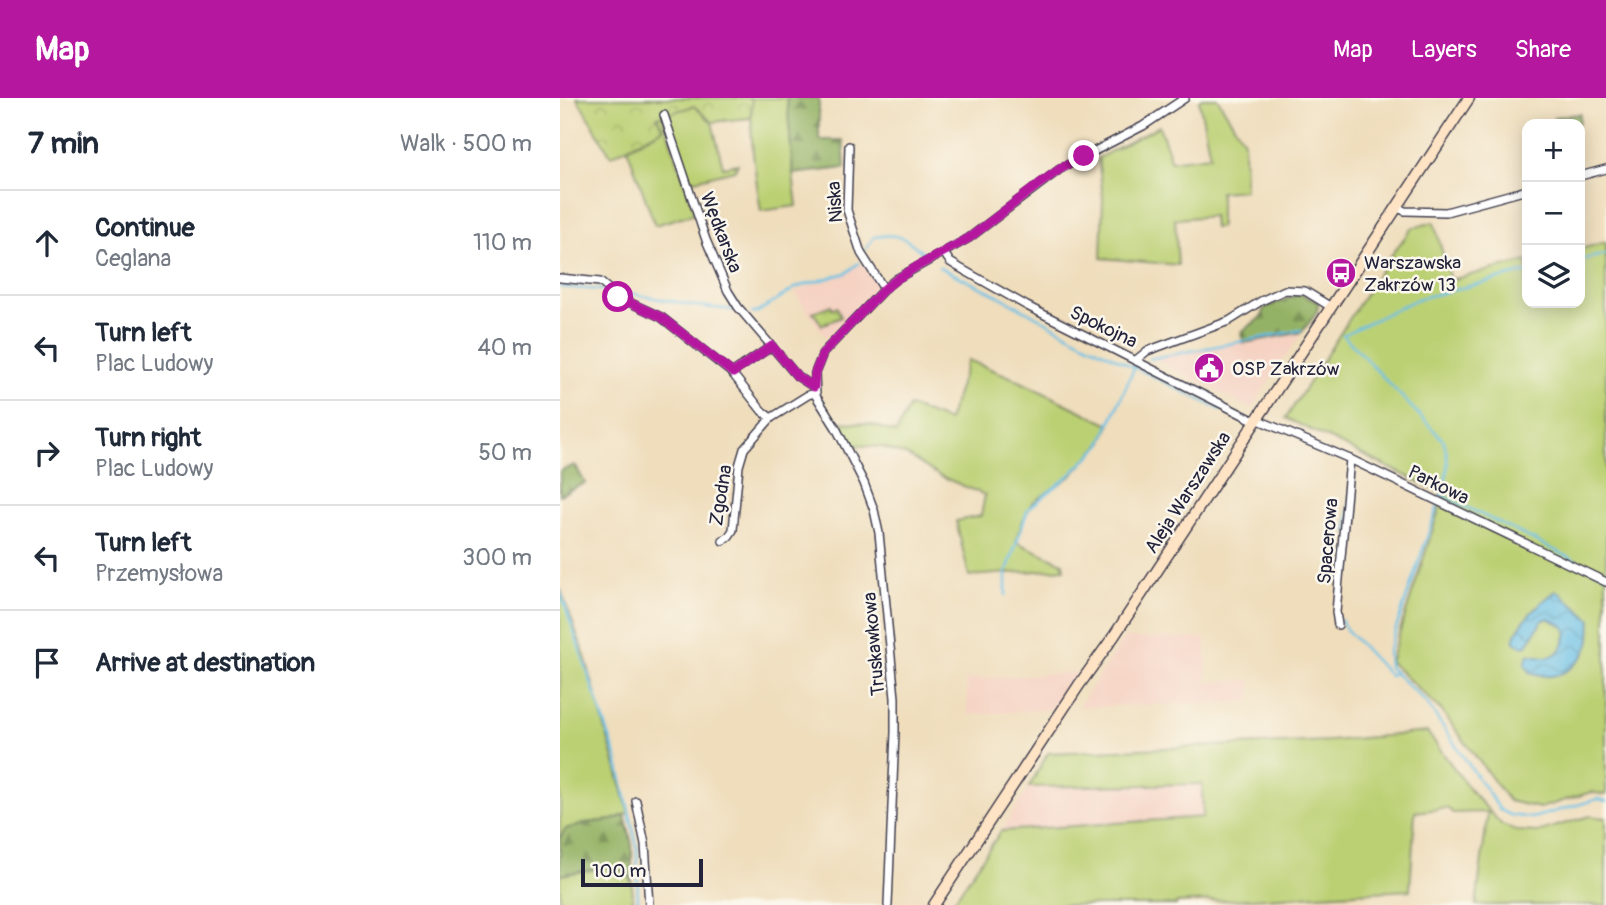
<!DOCTYPE html>
<html lang="en">
<head>
<meta charset="utf-8">
<style>
  :root { --surface:#fff; --page:#f6f6f7; --text:#1f2937; --muted:#747a83; --line:#e0e1e3; --accent:#b5179e }
  body { margin:0; font-family:Pangolin,sans-serif; background:var(--page); color:var(--text) }
  .controls { position:absolute; right:21px; top:21px; display:grid; overflow:hidden; border-radius:14px; box-shadow:0 4px 18px #0003 }
  .controls button { width:63px; height:63px; display:grid; place-items:center; padding:0; border:0; border-bottom:2px solid var(--line); background:var(--surface); color:var(--text); font:35px sans-serif }
  .scale { position:absolute; left:21px; bottom:18px; width:122px; box-sizing:border-box; padding-left:7px; border:4px solid #22223b; border-top:0; font-size:19px; line-height:24px; white-space:nowrap; color:#22223b; -webkit-text-stroke:5px #fbf7ec; paint-order:stroke }
  .stop { position:absolute; width:21px; height:21px; margin:-16px; border:5px solid #b5179e; border-radius:50%; background:#fff }
  .stop.end { background:#b5179e; border-color:#fff; box-shadow:0 2px 7px #0008 }
  .list { margin:0; padding:0; list-style:none }
  h2 { display:flex; justify-content:space-between; align-items:center; height:91px; margin:0; padding:0 28px; font-size:30px }
  h2 small { font-size:23px; font-weight:400; color:var(--muted) }
  .list li { display:grid; grid-template-columns:46px 1fr auto; gap:21px; align-items:center; box-sizing:border-box; height:105px; padding:0 28px; border-top:2px solid var(--line) }
  .list b { display:block; font-size:26px; white-space:nowrap }
  .list p { margin:0; font-size:23px; white-space:nowrap; color:var(--muted) }
  .list em { font-size:23px; font-style:normal; color:var(--muted) }
  .icon { flex:none; width:38px; height:38px; fill:none; stroke:currentColor; stroke-width:2; stroke-linecap:round; stroke-linejoin:round }
  .map { position:relative; flex:none; width:1046px; height:807px; overflow:hidden }
  header { display:flex; align-items:center; gap:42px; box-sizing:border-box; height:98px; padding:0 35px; background:var(--accent); color:#fff }
  header strong { font-size:33px }
  nav { display:flex; gap:38px; margin-inline-start:auto; font-size:24px }
  main { display:flex }
  aside { flex:1; background:var(--surface) }
  .map>svg:first-child { display:block }
  .built { fill:#f5d2c2 }
  .grass { fill:#bbd073; stroke:#6e7957; stroke-width:2 }
  .forest { fill:url(#forest-firs); stroke:#5b6a50; stroke-width:2 }
  .park { fill:url(#park-crowns); stroke:#6e7957; stroke-width:2 }
  .water { fill:url(#water-waves); stroke:#467190; stroke-width:2 }
  .lines { fill:none; stroke-linecap:round; stroke-linejoin:round }
  .stream { stroke:#69c0e6; stroke-width:2.5 }
  .street-casing { stroke:#413e4e; stroke-width:10 }
  .secondary-casing { stroke:#413e4e; stroke-width:13 }
  .street { stroke:#fff; stroke-width:7 }
  .secondary { stroke:#fee4c5; stroke-width:10 }
  .route { stroke:#b5179e; stroke-width:9 }
  .labels { text-anchor:middle; stroke-width:5; stroke-linejoin:round; paint-order:stroke }
  .street-label { font-size:19px; fill:#22223b; stroke:#fbf7ec }
  .poi-label { font-size:19px; fill:#22223b; stroke:#fbf7ec; text-anchor:start }
</style>
</head>
<body>
<header>
<strong>Map</strong>
<nav><a>Map</a><a>Layers</a><a>Share</a></nav>
</header>
<main>
<aside>
<h2>7 min<small>Walk · 500 m</small></h2>
<ul class="list">
<li><svg class="icon" aria-label="ahead" viewBox="0 0 24 24"><path d="M12 20V5M6 11l6-6 6 6"/></svg><div><b>Continue</b><p>Ceglana</p></div><em>110 m</em></li>
<li><svg class="icon" aria-label="left" viewBox="0 0 24 24"><path d="M17 20v-9H6M10 6l-5 5 5 5"/></svg><div><b>Turn left</b><p>Plac Ludowy</p></div><em>40 m</em></li>
<li><svg class="icon" aria-label="right" viewBox="0 0 24 24"><path d="M7 20v-9h11M14 6l5 5-5 5"/></svg><div><b>Turn right</b><p>Plac Ludowy</p></div><em>50 m</em></li>
<li><svg class="icon" aria-label="left" viewBox="0 0 24 24"><path d="M17 20v-9H6M10 6l-5 5 5 5"/></svg><div><b>Turn left</b><p>Przemysłowa</p></div><em>300 m</em></li>
<li><svg class="icon" aria-label="arrive" viewBox="0 0 24 24"><path d="M6 21V4h12l-3 4 3 4H6"/></svg><div><b>Arrive at destination</b></div></li>
</ul>
</aside>
<div class="map">
<svg width="1046" height="807" viewBox="0 0 1046 807">
  <defs>
    <pattern id="forest-firs" width="22" height="20" patternUnits="userSpaceOnUse" patternTransform="scale(1.75)"><rect width="22" height="20" fill="#94b265"/><path d="M5 1l3.5 6h-7zM16 11l3.5 6h-7z" fill="#789054"/></pattern>
    <pattern id="park-crowns" width="20" height="18" patternUnits="userSpaceOnUse" patternTransform="scale(1.75)"><rect width="20" height="18" fill="#bbd073"/><path d="M2 6a3 3 0 1 1 6 0M12 15a3 3 0 1 1 6 0" fill="none" stroke="#a0b264"/></pattern>
    <pattern id="water-waves" width="16" height="10" patternUnits="userSpaceOnUse" patternTransform="scale(1.75)"><rect width="16" height="10" fill="#69c0e6"/><path d="M0 5q4-4 8 0t8 0" fill="none" stroke="#569cbc"/></pattern>
  </defs>
  <rect width="100%" height="100%" fill="#fbf7ec"/>
  <filter id="ink" filterUnits="userSpaceOnUse"><feTurbulence type="fractalNoise" baseFrequency=".0143" numOctaves="2"/><feDisplacementMap in="SourceGraphic" scale="14" xChannelSelector="R" yChannelSelector="G"/><feConvolveMatrix kernelMatrix="1 2 1 2 8 2 1 2 1" color-interpolation-filters="sRGB"/></filter>
  <filter id="wash" filterUnits="userSpaceOnUse"><feTurbulence type="fractalNoise" baseFrequency=".00686" numOctaves="4" result="noise"/><feDisplacementMap in="SourceGraphic" scale="28" xChannelSelector="R" yChannelSelector="G"/><feGaussianBlur stdDeviation="1.57" result="paint"/><feColorMatrix in="noise" values="0 0 0 0 0 0 0 0 0 0 0 0 0 0 0 0 0 1.4 0 .05"/><feComposite in="paint" operator="in"/></filter>
  <g filter="url(#wash)">
    <rect width="100%" height="100%" fill="#efddbb"/>
    <!-- built -->
    <g class="built">
      <path d="M302,165L317,188L266,240L234,193L285,177Z"/>
      <path d="M742,234L691,311L594,261L684,245Z"/>
      <path d="M564,540H645L647,584L691,582V604L518,609Z"/>
      <path d="M518,574L494,611L408,617L406,581Z"/>
      <path d="M643,686V719L441,733L469,689Z"/>
    </g>
    <!-- grass -->
    <g class="grass">
      <path d="M192,0H227L233,76L237,108L201,113C195,76 189,37 192,0Z"/>
      <path d="M642,0H657L684,43L685,92L660,94V129L654,130L653,118L615,121L618,167L541,160L543,99L538,60L599,28L608,52L610,63L650,58L639,2Z"/>
      <path d="M134,8L152,24L163,69L178,66L175,72L135,82L128,79L107,15Z"/>
      <path d="M102,17L135,115L95,127L67,50L103,31L97,19Z"/>
      <path d="M874,124L890,182L967,163V205H1020V151L1046,144V697L1031,694L980,710L949,703L881,612L830,564L884,396L726,320L826,164L852,130Z"/>
      <path d="M408,262L453,280L550,327L542,345L511,378L472,405L462,425L456,444L503,465L504,471L409,478L396,423L421,418L425,397L380,378L348,358L322,349L293,347L281,324L310,326L336,335L349,308L388,323Z"/>
      <path d="M0,490L25,558L69,715L52,722L25,725L0,741Z"/>
      <path d="M867,634L911,693L942,727L959,733L977,734L1030,718L1046,720V807H916L928,714L893,715L887,710L855,714L850,792L617,805L616,807H391L441,733L643,719L642,686L469,689L488,655L770,643Z"/>
      <path d="M55,768C75,779 72,786 73,807H0V777Z"/>
    </g>
    <!-- forest -->
    <g class="forest">
      <path d="M227,0H259V42H283L285,70L233,76Z"/>
      <path d="M1020,16L1019,26H997L994,19Z"/>
      <path d="M740,196L758,204C760,216 748,224 742,234L684,245L681,236C686,228 695,226 703,217V212L709,208Z"/>
      <path d="M15,367L25,385L0,397V373Z"/>
      <path d="M65,717L72,747V783L66,774L55,768L0,777V741L5,731L25,725L52,722Z"/>
    </g>
    <!-- park -->
    <g class="park">
      <path d="M17,0H192L191,20L152,24L134,8L97,19L103,31L51,58Z"/>
      <path d="M271,207L272,210L277,209L281,219L262,227L253,214Z"/>
    </g>
    <!-- water -->
    <path class="water" d="M996,493L1000,495L1031,522C1030,528 1031,534 1030,540C1029,557 1009,576 992,578C985,579 977,576 970,574L965,566L968,557C975,556 978,559 986,559C1001,558 1005,546 1007,533L1002,527L988,520L982,523L967,547L961,548L954,544C956,526 981,504 996,493Z"/>
    <g class="lines">
      <!-- stream -->
      <g class="stream">
        <path d="M306,151L314,139C338,134 347,140 364,156"/>
        <path d="M1020,162L1046,156"/>
        <path d="M379,169L439,198L517,241L661,312"/>
        <path d="M967,174L857,201L783,237L883,342C890,362 888,377 881,397L1046,477"/>
        <path d="M0,189L43,192"/>
        <path d="M58,193L136,208L174,212"/>
        <path d="M192,215H196L237,189L286,175L299,165"/>
        <path d="M589,261L741,232"/>
        <path d="M787,435L794,373"/>
        <path d="M0,493L57,661L77,748L78,807"/>
        <path d="M446,497V476L468,411L510,377L540,348L575,268"/>
        <path d="M781,522L785,530L830,578L834,574L829,569L828,554L877,410"/>
        <path d="M835,575L866,604L940,712L950,717L972,720L1038,701L1046,703"/>
      </g>
    </g>
  </g>
  <g filter="url(#ink)">
    <g class="lines">
      <!-- street casing -->
      <g class="street-casing">
        <g id="street">
          <path d="M104,17L146,142L168,193L178,209L237,278L254,289"/>
          <path d="M289,48L287,112L301,155L324,191"/>
          <path d="M1020,78L1046,71"/>
          <path d="M837,110L845,113L886,114L967,92"/>
          <path d="M384,155L390,164L400,170L467,208L691,321L701,323L790,361L1046,484"/>
          <path d="M0,180L40,184L58,199L101,219L172,275L202,313L211,320"/>
          <path d="M576,262L587,253L669,223L701,203L725,192L745,193L771,209"/>
          <path d="M172,275L212,248"/>
          <path d="M163,443L169,438L173,432L179,368L184,351L211,320L248,297L255,295"/>
          <path d="M778,527L776,514L790,361"/>
          <path d="M76,703L85,746L89,807"/>
          <path d="M328,807L335,634V600L319,435L314,412L304,385L276,330L256,298L255,275L263,255L324,191L336,181L409,140L500,71L583,28L625,0"/>
        </g>
      </g>
      <!-- secondary casing -->
      <g class="secondary-casing">
        <path id="secondary" d="M374,807L519,587L554,538L909,0"/>
      </g>
      <!-- street -->
      <use href="#street" class="street"/>
      <!-- secondary -->
      <use href="#secondary" class="secondary"/>
    </g>
  </g>
  <g class="lines" filter="url(#ink)">
    <!-- route -->
    <path class="route" d="M58,199L101,219L173,275L212,248L237,278L254,289L255,275L263,255L324,191L337,181L356,169L409,140L479,86L500,71L524,58"/>
  </g>
  <!-- icons -->
  <defs>
    <g id="bus-disc" transform="scale(1.575)"><circle r="9.5" fill="#b5179e" stroke="#fbf7ec"/><path d="M-5-6H5V4H4V6H2V4H-2V6H-4V4H-5ZM-3.5-4V0h7V-4ZM-3.5 1.2v1.5H-2V1.2ZM2 1.2v1.5H3.5V1.2Z" fill="#fff"/></g>
    <g id="civic-disc" transform="scale(1.575)"><circle r="9.5" fill="#b5179e" stroke="#fbf7ec"/><path d="M-.6-6.5H3V-4.5H.6V-3L4-1V1h2V6H-6V1h2V-1L-.6-3ZM-1.2 2.5V6h2.4V2.5Z" fill="#fff"/></g>
  </defs>
  <g fill-rule="evenodd">
    <use href="#bus-disc" x="781" y="175"/>
    <use href="#civic-disc" x="649" y="270"/>
  </g>
  <g class="labels">
    <!-- street labels -->
    <g class="street-label">
      <text transform="translate(274 104) rotate(-94)" y="7">Niska</text>
      <text transform="translate(162 134) rotate(69)" y="7">Wędkarska</text>
      <text transform="translate(544 228) rotate(26)" y="7">Spokojna</text>
      <text transform="translate(879 386) rotate(26)" y="7">Parkowa</text>
      <text transform="translate(627 394) rotate(-57)" y="7">Aleja Warszawska</text>
      <text transform="translate(160 397) rotate(-81)" y="7">Zgodna</text>
      <text transform="translate(767 443) rotate(-85)" y="7">Spacerowa</text>
      <text transform="translate(313 546) rotate(-95)" y="7">Truskawkowa</text>
    </g>
    <!-- poi labels -->
    <g class="poi-label">
      <text x="804" y="171">Warszawska<tspan x="804" dy="22">Zakrzów 13</tspan></text>
      <text x="672" y="277">OSP Zakrzów</text>
    </g>
  </g>
</svg>
<div class="controls">
<button>+</button>
<button>−</button>
<button><svg class="icon" aria-label="layers" viewBox="0 0 24 24"><path d="M12 4l9 5-9 5-9-5zM3 14l9 5 9-5"/></svg></button>
</div>
<div class="scale">100 m</div>
<div class="stop" style="left:58px;top:199px"></div>
<div class="stop end" style="left:524px;top:58px"></div>
</div>
</main>
</body>
</html>
